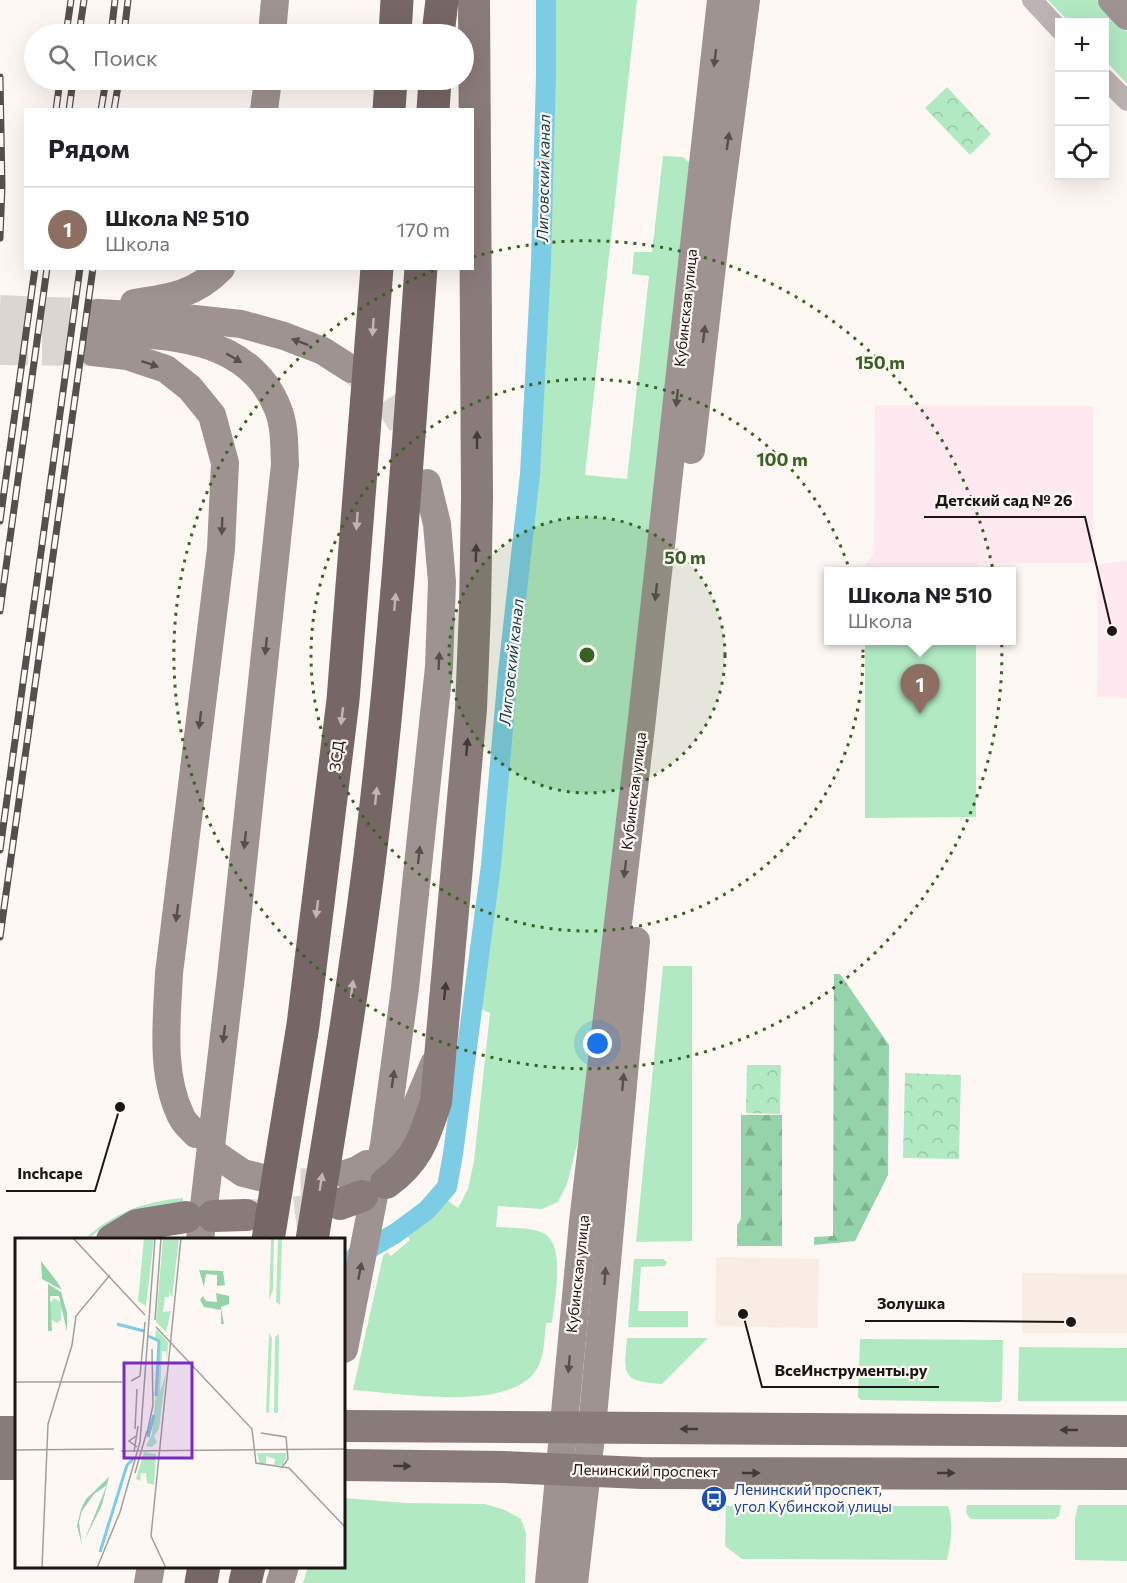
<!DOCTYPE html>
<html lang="ru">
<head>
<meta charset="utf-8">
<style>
  :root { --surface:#fff; --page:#f6f6f6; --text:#202124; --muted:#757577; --line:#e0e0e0; --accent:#b45309 }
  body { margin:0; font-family:Commissioner,sans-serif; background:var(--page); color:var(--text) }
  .controls { position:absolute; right:18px; top:18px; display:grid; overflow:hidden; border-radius:0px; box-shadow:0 6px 24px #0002 }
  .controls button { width:54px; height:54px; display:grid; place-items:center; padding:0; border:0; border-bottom:2px solid var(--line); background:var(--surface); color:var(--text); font:30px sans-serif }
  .you { position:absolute; left:598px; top:1044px; width:21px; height:21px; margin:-15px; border:4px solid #fff; border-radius:50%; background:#1a73e8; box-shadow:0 0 0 9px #1a73e833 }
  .badge { display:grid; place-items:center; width:39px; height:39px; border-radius:50%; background:var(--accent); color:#fff; font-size:20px; font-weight:700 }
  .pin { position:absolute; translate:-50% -50px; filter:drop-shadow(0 2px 3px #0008) }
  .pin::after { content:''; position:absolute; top:32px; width:21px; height:18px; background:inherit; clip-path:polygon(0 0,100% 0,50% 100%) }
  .popup { position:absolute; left:824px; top:567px; width:192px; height:78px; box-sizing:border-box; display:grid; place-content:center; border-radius:0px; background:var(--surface); filter:drop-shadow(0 2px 4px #0005); font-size:20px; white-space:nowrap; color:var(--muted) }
  .popup b { font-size:22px; color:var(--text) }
  .popup::after { content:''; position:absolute; left:50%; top:100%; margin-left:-12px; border:12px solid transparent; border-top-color:var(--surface) }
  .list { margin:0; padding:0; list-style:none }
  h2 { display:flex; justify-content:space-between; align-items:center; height:78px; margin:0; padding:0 24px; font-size:26px }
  h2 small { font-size:20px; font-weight:400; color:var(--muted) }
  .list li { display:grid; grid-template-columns:39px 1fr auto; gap:18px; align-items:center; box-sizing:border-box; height:84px; padding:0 24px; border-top:2px solid var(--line) }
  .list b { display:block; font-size:22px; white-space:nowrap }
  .list p { margin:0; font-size:20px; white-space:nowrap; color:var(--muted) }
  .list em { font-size:20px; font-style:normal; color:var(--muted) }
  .icon { flex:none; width:33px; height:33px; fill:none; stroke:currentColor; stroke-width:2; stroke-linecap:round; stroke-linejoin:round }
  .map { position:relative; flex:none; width:1127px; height:1583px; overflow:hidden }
  .search { position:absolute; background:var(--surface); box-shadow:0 6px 24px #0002; left:24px; top:24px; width:450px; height:66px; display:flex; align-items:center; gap:15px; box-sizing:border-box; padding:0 21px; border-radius:33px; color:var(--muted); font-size:22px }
  .panel { position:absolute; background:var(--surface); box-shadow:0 6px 24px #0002; left:24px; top:108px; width:450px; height:162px; border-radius:0px }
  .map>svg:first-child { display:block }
  .built { fill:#f9ece4 }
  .education { fill:#fee9f0 }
  .grass { fill:#b1e9c3 }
  .forest { fill:url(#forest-firs) }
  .park { fill:url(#park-crowns) }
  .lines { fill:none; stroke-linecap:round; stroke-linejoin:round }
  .canal { stroke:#7ccce5; stroke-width:20 }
  .secondary-tunnel { stroke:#dcd6d3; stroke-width:28; stroke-dasharray:28 14; stroke-linecap:butt }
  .primary-tunnel { stroke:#dcd6d3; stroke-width:32; stroke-dasharray:32 16; stroke-linecap:butt }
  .minor { stroke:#bcb4b3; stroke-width:20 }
  .secondary { stroke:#9f9391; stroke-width:28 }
  .primary { stroke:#897b79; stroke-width:32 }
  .motorway { stroke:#766665; stroke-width:33 }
  .rail-casing { stroke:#56504d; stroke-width:7 }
  .rail { stroke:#fef8f5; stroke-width:4.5; stroke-dasharray:14; stroke-linecap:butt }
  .oneway { fill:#574f4c }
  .oneway2 { fill:#c1b6b4 }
  .oneway3 { fill:#423a37 }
  .ring { fill:none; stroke:#376322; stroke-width:3; stroke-dasharray:3 6 }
  .labels { text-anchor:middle; stroke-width:4.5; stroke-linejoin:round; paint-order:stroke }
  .street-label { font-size:15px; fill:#1c1714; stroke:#fef8f5 }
  .transit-label { font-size:15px; fill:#164399; stroke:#fef8f5; text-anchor:start }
  .water-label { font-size:16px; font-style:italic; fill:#133944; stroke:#fef8f5 }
  .inset-river { fill:none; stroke:#7ccce5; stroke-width:3 }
  .inset-road { fill:none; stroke:#a49e9b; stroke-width:1.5 }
  .view { fill:#7b2cbf; fill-opacity:0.15; stroke:#7b2cbf; stroke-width:3 }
  .inset-edge { fill:none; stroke:#1c1714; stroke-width:3 }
  .centre { fill:#376322; stroke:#fef8f5; stroke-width:3 }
  .ring-label { font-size:18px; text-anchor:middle; font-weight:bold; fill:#376322; stroke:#fef8f5; stroke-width:4.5; stroke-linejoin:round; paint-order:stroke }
  .leader { fill:none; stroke:#1c1714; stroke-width:2 }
  .callout-dot { fill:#1c1714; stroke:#fef8f5; stroke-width:2 }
  .callout-label { font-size:16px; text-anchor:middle; font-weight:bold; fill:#1c1714; stroke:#fef8f5; stroke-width:4.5; stroke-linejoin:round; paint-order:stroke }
</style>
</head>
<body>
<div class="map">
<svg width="1127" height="1583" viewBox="0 0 1127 1583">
  <defs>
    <pattern id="forest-firs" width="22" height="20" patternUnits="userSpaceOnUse" patternTransform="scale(1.5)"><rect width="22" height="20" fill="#95d3aa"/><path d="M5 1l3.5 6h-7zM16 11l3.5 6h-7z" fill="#80b491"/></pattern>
    <pattern id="park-crowns" width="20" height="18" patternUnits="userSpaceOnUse" patternTransform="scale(1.5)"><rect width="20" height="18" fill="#b1e9c3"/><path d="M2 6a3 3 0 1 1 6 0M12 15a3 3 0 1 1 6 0" fill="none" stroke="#98c7a7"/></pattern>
  </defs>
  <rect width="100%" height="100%" fill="#fef8f5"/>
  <!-- built -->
  <g class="built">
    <path d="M716,1257L819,1259L818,1328L715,1326Z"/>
    <path d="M1022,1273L1127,1274V1333H1022Z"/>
  </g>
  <!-- education -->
  <g class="education">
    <path d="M875,405L1093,406V563H977V571H865V565L874,553Z"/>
    <path d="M1127,561V698L1097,697L1098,564Z"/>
  </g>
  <!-- grass -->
  <g class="grass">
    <path d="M551,0H637L585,475L627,479L649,276L632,274L634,252H652L663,156L683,157L690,163L583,1121L567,1184L558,1202L542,1209L498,1206L496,1227C511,1228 530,1227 543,1233C567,1244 554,1301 552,1323H546C544,1339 545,1358 535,1372C505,1412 399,1393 353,1390L383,1256L387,1252L391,1256L410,1240L407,1235L447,1200L458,1208L468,1189L474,1161L490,1013L480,1009L504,804L537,495L553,126L550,123Z"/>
    <path d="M1048,0H1097L1127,32V84L1105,60L1104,22H1069Z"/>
    <path d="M865,641H976V817L865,818Z"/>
    <path d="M663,966H692V1241L636,1242Z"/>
    <path d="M183,1198V1204C148,1206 115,1214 89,1239L84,1240C112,1213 145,1201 183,1198Z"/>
    <path d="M634,1259H663L667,1262L665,1266L641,1267L638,1311H688V1327H628Z"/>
    <path d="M628,1338H708L662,1384C623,1381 623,1377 627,1339Z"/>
    <path d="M860,1339L1003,1340L1002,1399L1000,1402L861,1400L858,1397Z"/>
    <path d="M1019,1347L1127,1348V1401H1018Z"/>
    <path d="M344,1498L406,1503L485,1504L505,1510L521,1519L526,1533L525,1583H303L308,1567L344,1566Z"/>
    <path d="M967,1505H1061L1059,1516L1054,1519H972L969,1518L966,1512Z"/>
    <path d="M1078,1505H1127V1561L1075,1560V1519Z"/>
    <path d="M726,1506H948C954,1523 951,1542 947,1560L742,1559L725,1546Z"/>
  </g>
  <!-- forest -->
  <g class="forest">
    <path d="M834,974H840L889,1045L888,1175L855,1241L814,1245V1237L833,1236Z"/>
    <path d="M741,1115H782V1246H737V1225L741,1219Z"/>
  </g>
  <!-- park -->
  <g class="park">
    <path d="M947,87L991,134L970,155L925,108Z"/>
    <path d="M747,1065H781L780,1114L746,1113Z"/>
    <path d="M905,1073L961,1075L959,1159L903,1158Z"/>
  </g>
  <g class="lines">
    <!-- canal -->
    <path class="canal" d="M344,1272L355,1257L396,1233L427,1210L447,1187L453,1154L491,865L508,672L530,474L541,263L546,74V0"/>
    <!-- secondary-tunnel -->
    <g class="secondary-tunnel">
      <path d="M0,309L98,313"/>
      <path d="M0,331L96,333"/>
      <path d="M0,351L93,352"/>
      <path d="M355,372L386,399L415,444"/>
      <path d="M259,1177C290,1184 312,1185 343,1175"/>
    </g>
    <!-- primary-tunnel -->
    <path class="primary-tunnel" d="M247,1215C280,1216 308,1212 340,1204"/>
    <!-- minor -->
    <g class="minor">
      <path d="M1032,0L1060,30"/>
      <path d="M1104,78L1127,101"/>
    </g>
    <!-- secondary -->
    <g class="secondary">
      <path d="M1112,0L1127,16"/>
      <path d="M272,34L275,0"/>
      <path d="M264,110L268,80"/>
      <path d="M134,303C169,298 195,295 221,268"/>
      <path d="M98,313L185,318L241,324L284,336L323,351L351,369"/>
      <path d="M96,333C163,334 249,334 278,409C285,426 284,446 285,464L231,976L200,1240"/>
      <path d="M93,352L127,356L166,369L190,388L212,415L225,463L221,549L169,973C167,1019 160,1073 181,1116C184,1123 191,1129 196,1134"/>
      <path d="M691,450L717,222L746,0"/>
      <path d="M392,1144L410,1121L434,1064"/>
      <path d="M218,1156L243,1173L259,1177"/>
      <path d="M345,1174L357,1170L367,1164"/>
      <path d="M344,1349L384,1145L405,988L439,667L442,582L437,524L427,483"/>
      <path d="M148,1583L151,1566"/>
      <path d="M280,1583L285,1566"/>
      <path d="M549,1583L583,1222L641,727L721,0"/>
      <path d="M574,1583L592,1428L636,941"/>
    </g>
    <!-- primary -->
    <g class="primary">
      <path d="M386,1183C418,1160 424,1138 436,1102L471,709L475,609L477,498L474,0"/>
      <path d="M340,1204L362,1196"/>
      <path d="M213,1216L246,1215"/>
      <path d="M112,1240L137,1225L186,1217"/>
      <path d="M344,1426L1127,1431"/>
      <path d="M0,1432H16"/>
      <path d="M0,1464H16"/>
      <path d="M344,1465L504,1467L642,1473L1127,1474"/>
    </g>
    <!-- motorway -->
    <g class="motorway">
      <path d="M395,34L397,0"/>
      <path d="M438,34L442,0"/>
      <path d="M389,110L391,80"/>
      <path d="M433,110L435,80"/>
      <path d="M268,1240L303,1025L343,700L377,268"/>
      <path d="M312,1240C333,1112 354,984 370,856C394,661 407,464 421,268"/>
      <path d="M201,1583L204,1566"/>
      <path d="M245,1583L249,1566"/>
    </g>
    <!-- rail casing -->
    <g class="rail-casing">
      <g id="rail">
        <path d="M66,34L71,0"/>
        <path d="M79,34L84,0"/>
        <path d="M111,34L115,0"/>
        <path d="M124,34L128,0"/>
        <path d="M0,77L2,186L0,238"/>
        <path d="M56,110L60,80"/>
        <path d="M69,110L73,80"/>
        <path d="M101,110L106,80"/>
        <path d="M114,110L119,80"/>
        <path d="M0,521L35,268"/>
        <path d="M0,611L47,268"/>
        <path d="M0,850L80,268"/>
        <path d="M0,937L93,268"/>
      </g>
    </g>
    <!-- rail -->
    <use href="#rail" class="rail"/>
  </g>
  <!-- one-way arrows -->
  <defs><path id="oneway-solid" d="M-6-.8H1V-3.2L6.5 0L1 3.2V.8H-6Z" transform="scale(1.5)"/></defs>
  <g class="oneway">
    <use href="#oneway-solid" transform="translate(715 58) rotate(97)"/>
    <use href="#oneway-solid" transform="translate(728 141) rotate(-82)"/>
    <use href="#oneway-solid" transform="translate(704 334) rotate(-83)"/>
    <use href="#oneway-solid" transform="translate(300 342) rotate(-159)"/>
    <use href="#oneway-solid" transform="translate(234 358) rotate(30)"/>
    <use href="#oneway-solid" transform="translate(150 364) rotate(19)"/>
    <use href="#oneway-solid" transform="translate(677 398) rotate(96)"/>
    <use href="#oneway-solid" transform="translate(222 526) rotate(92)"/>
    <use href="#oneway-solid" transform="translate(656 592) rotate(96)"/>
    <use href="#oneway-solid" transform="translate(266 646) rotate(96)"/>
    <use href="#oneway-solid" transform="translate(439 661) rotate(-87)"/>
    <use href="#oneway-solid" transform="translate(200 720) rotate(97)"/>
    <use href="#oneway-solid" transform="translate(245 840) rotate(96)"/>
    <use href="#oneway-solid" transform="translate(419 855) rotate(-84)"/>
    <use href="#oneway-solid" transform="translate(625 869) rotate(97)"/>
    <use href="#oneway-solid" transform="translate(177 913) rotate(97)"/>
    <use href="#oneway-solid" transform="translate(224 1034) rotate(97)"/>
    <use href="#oneway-solid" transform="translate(393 1079) rotate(-82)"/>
    <use href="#oneway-solid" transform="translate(623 1082) rotate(-85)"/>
    <use href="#oneway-solid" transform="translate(360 1271) rotate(-79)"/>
    <use href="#oneway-solid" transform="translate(605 1276) rotate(-86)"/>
    <use href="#oneway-solid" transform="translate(569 1364) rotate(95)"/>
  </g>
  <g class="oneway2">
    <use href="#oneway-solid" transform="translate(373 327) rotate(94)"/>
    <use href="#oneway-solid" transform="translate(357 521) rotate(94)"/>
    <use href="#oneway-solid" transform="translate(395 602) rotate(-85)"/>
    <use href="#oneway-solid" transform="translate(342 716) rotate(97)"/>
    <use href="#oneway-solid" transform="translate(376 796) rotate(-84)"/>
    <use href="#oneway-solid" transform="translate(317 909) rotate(97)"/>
    <use href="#oneway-solid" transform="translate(352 989) rotate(-82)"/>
    <use href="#oneway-solid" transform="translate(321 1182) rotate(-81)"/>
  </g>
  <g class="oneway3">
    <use href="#oneway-solid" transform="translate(477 440) rotate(-90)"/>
    <use href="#oneway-solid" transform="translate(476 553) rotate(-89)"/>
    <use href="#oneway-solid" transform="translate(467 747) rotate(-85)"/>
    <use href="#oneway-solid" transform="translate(445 991) rotate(-84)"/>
    <use href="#oneway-solid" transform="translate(689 1429) rotate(-180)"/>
    <use href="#oneway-solid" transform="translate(1069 1430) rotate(-180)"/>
    <use href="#oneway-solid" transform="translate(402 1466) rotate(1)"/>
    <use href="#oneway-solid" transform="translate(751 1473)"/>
    <use href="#oneway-solid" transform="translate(946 1473)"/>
  </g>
  <!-- distance rings -->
  <circle cx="587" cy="655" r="138" fill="#376322" fill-opacity=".12"/>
  <g class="ring">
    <circle cx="587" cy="655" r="138"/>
    <circle cx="587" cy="655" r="276"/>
    <path d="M473 257A414 414 0 1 1 435 270"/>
  </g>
  <!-- icons -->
  <defs>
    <g id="bus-disc" transform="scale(1.35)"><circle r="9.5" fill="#1a4fb4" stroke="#fef8f5"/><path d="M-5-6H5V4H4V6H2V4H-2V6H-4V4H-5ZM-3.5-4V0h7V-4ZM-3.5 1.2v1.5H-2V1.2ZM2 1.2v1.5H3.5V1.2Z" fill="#fff"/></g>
  </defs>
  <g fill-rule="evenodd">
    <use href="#bus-disc" x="714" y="1499"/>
  </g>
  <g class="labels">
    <!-- street labels -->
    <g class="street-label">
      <text transform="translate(686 308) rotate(-84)" y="5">Кубинская улица</text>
      <text transform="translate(337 756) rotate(-83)" y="5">ЗСД</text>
      <text transform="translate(634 791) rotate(-83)" y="5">Кубинская улица</text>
      <text transform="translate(578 1274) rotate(-84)" y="5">Кубинская улица</text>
      <text transform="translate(645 1471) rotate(1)" y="5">Ленинский проспект</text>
    </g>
    <!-- transit labels -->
    <g class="transit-label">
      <text x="734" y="1495">Ленинский проспект,<tspan x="734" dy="17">угол Кубинской улицы</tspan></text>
    </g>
    <!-- water labels -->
    <g class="water-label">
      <text transform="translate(543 178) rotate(-89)" y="6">Лиговский канал</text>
      <text transform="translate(511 662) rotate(-84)" y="6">Лиговский канал</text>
    </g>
  </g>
  <!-- overview -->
  <g transform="translate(15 1238)">
    <rect width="330" height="330" fill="#fef8f5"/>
    <path d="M129,0H139L131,68L123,63ZM148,0H164L157,60L154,53V59H150L148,74L156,73L151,94L141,84ZM256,0H259L258,52L254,62ZM263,0H267L265,67L261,64ZM39,60L47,65L46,82L42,85L35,81V65ZM141,91L153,104L152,124L151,113H147L145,154L151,135L144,191L139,198L142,204L137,209L131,208L137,196L141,155L145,104L140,100ZM254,95L257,100L254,175L251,174ZM264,96L263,175H259L260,99ZM129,214L141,216L139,247L132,245L131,235H126L125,243L121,241ZM242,215H271V220L267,227H259L260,221L251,218V225L245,227Z" fill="#b1e9c3"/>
    <path d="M26,23L43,45L47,52L27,41ZM184,32L208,33L210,47L202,48V37L191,36L189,49ZM33,46L46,54L52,75V94L44,58H35L37,93H33ZM201,55L214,58V66L206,69L209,86H206V72L189,69L185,62L188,58L191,63L202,64ZM94,239L87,267L69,303L92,247L79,256L67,273L64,284L67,307L62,288L66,271L71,261Z" fill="#95d3aa"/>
    <path class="inset-river" d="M102,86L129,93M133,98L144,103L141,158M133,199L139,177M85,314L112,227L118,221"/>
    <path class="inset-road" d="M58,0L130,77M140,82L146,0M141,89L237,191L241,225L274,230L330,289M116,143L125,138L130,84M0,144H107M120,191L122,151M246,195L271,199L273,221L267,229M132,196L138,167L137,111M121,198L114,203L122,209M0,212L99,211M106,213L330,211M119,214L123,188M120,235L132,193M27,330L33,186L57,107L61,78L95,37M82,330L105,274L125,204L140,0M151,330L136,298L166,0"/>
    <path class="view" d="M109,125H177V220H109Z"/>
    <rect width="330" height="330" class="inset-edge"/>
  </g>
  <circle cx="587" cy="655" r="9" class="centre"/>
  <g class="ring-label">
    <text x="880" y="369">150 m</text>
    <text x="782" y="466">100 m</text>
    <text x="685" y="564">50 m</text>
  </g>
  <!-- callouts -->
  <path class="leader" d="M1112 631L1085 517H924M120 1107L95 1191H6M1071 1322L957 1321H865M743 1314L762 1387H939"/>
  <g class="callout-dot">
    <circle cx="1112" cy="631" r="6"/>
    <circle cx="120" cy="1107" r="6"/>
    <circle cx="1071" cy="1322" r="6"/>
    <circle cx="743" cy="1314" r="6"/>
  </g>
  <g class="callout-label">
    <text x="1004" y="506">Детский сад № 26</text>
    <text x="50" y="1179">Inchcape</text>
    <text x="911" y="1309">Золушка</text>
    <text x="851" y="1376">ВсеИнструменты.ру</text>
  </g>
</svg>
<div class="controls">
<button>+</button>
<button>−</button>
<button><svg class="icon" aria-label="locate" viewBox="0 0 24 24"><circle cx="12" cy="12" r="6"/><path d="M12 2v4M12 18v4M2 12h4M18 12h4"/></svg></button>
</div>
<div class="you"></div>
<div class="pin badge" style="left:920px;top:714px;background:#8d6e63">1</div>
<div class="popup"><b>Школа № 510</b>Школа</div>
<div class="search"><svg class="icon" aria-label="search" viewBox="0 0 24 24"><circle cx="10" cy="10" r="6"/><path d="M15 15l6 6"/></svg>Поиск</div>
<section class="panel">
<h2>Рядом<small></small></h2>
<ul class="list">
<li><span class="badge" style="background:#8d6e63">1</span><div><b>Школа № 510</b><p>Школа</p></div><em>170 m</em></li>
</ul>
</section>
</div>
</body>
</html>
